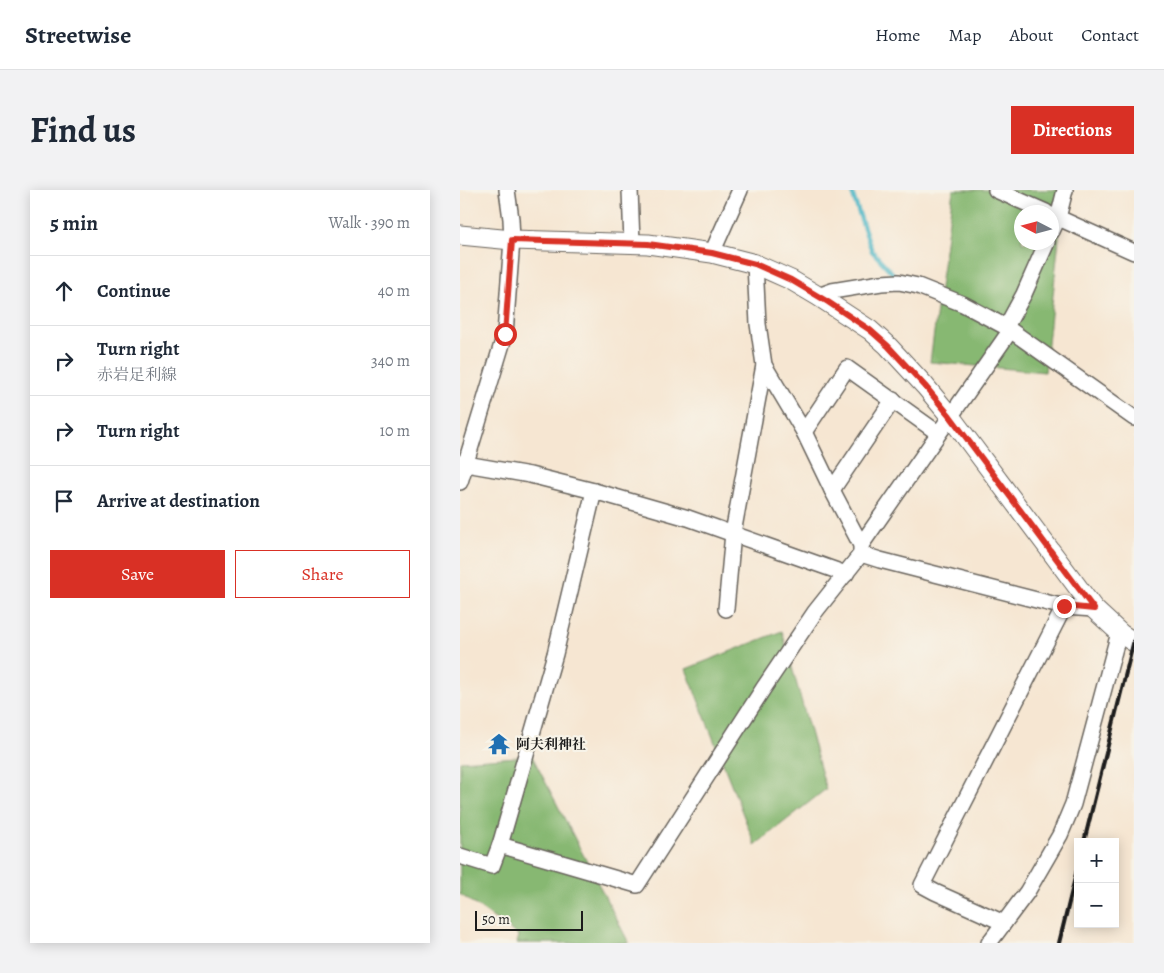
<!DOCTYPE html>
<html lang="en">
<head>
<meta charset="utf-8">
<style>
  :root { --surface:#fff; --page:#f2f2f3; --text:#1f2937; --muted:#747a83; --line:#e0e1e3; --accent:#d93025 }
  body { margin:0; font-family:Alegreya,"Noto Serif JP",serif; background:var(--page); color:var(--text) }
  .controls { position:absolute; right:15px; bottom:15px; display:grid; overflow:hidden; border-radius:0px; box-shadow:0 2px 12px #0003 }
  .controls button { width:45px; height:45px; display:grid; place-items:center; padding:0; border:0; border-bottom:1px solid var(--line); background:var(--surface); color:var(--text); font:25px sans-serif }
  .compass { position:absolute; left:554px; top:15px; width:45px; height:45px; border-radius:50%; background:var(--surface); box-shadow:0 2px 12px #0003; rotate:276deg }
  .scale { position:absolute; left:15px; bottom:12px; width:108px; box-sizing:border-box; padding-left:5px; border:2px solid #1c1c1c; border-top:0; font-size:14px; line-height:18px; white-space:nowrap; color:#1c1c1c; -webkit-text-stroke:4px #f7f3e8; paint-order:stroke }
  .stop { position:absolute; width:15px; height:15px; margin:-11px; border:4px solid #d93025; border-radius:50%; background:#fff }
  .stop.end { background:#d93025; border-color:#fff; box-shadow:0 1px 5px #0008 }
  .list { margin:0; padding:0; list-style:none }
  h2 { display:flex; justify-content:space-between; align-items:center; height:65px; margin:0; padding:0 20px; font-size:21px }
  h2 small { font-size:16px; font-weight:400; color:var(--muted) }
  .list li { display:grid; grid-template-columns:32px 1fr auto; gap:15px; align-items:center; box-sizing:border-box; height:70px; padding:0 20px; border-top:1px solid var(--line) }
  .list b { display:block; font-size:19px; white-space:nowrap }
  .list p { margin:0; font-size:16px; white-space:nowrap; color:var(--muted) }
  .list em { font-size:16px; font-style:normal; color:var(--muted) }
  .actions { display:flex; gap:10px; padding:15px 20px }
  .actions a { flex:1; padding:11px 0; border:1px solid var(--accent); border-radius:0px; text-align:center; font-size:18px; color:var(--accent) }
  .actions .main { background:var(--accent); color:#fff }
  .icon { flex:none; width:28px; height:28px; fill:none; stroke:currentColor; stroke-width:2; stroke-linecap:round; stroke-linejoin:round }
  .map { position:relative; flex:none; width:674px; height:753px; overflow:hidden; border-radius:0px }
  header { display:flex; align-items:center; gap:30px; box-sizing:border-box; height:70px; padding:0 25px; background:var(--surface); border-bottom:1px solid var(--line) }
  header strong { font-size:24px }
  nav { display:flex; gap:28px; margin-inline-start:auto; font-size:18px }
  .intro { display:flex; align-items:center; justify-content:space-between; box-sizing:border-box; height:120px; padding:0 30px }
  h1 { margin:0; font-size:35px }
  .button { padding:12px 22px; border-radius:0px; background:var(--accent); color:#fff; font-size:18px; font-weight:700 }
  main { display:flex; gap:30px; padding:0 30px }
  aside { flex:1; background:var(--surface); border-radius:0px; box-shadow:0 2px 12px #0003 }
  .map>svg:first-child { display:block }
  .forest { fill:#87b872; stroke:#526a47; fill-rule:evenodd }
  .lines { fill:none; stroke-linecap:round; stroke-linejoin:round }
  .stream { stroke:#48b5c5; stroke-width:4.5 }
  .minor-casing { stroke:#68635c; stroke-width:18 }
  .major-casing { stroke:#68635c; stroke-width:21 }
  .minor { stroke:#fff; stroke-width:15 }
  .major { stroke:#fff; stroke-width:19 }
  .rail { stroke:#1c1c1c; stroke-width:4 }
  .route { stroke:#d93025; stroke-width:6 }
  .labels { text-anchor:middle; stroke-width:4.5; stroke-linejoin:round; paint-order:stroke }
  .poi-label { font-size:14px; font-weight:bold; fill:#1c1c1c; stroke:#f7f3e8; text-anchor:start }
</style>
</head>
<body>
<header>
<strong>Streetwise</strong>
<nav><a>Home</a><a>Map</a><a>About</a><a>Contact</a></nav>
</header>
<div class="intro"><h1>Find us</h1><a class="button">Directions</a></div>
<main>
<aside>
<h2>5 min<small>Walk · 390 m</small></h2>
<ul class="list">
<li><svg class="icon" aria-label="ahead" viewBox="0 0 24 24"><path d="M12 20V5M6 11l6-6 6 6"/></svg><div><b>Continue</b></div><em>40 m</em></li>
<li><svg class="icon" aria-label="right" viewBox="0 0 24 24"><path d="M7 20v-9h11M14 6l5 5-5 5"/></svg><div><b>Turn right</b><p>赤岩足利線</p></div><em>340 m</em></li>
<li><svg class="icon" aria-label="right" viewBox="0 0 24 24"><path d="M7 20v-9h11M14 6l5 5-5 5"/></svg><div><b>Turn right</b></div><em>10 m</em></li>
<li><svg class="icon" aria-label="arrive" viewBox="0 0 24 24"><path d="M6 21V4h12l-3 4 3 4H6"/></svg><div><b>Arrive at destination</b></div></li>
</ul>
<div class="actions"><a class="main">Save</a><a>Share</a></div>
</aside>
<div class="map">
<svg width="674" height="753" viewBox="0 0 674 753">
  <rect width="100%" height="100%" fill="#f7f3e8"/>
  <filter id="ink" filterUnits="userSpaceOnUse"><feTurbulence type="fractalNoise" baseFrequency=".02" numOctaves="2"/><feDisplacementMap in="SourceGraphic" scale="10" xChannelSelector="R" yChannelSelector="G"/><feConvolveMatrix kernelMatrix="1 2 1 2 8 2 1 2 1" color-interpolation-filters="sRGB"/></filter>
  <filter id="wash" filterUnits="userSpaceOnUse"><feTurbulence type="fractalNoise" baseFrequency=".0096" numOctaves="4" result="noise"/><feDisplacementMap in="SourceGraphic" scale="20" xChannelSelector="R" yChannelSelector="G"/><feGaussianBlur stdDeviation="1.12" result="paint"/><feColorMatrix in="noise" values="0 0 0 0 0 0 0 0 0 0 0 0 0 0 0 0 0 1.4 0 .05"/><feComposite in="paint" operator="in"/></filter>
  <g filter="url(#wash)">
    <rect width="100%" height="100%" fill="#f6e6d2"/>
    <!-- forest -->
    <g class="forest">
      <path d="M493,0H604L585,182L470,172ZM562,22H592V52H562Z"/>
      <path d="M322,441L366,599L295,655L226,479Z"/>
      <path d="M72,566L169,753H57L59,746L0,704V571Z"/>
    </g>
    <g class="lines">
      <!-- stream -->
      <path class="stream" d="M391,0L412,61L436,87"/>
    </g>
  </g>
  <g filter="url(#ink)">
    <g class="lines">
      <!-- minor casing -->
      <g class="minor-casing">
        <g id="minor">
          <path d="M170,0L172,53"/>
          <path d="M536,0L586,22"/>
          <path d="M592,25L674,62"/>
          <path d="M592,41L598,28L605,0"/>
          <path d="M252,63L280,0"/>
          <path d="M358,106L372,101L421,93L439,92L458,96L503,114L546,137L674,228"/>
          <path d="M546,137L564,104L587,52"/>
          <path d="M344,242L387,178L478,243"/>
          <path d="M0,273L70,285L134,301L228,328L386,384"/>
          <path d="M0,292L45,144L52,50L51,29L47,0"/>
          <path d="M372,300L433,210"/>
          <path d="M401,355L550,141"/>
          <path d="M401,364L420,370L604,417L634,419"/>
          <path d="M266,419L273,343L304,175"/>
          <path d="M40,655L177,695L303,499L355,422L401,364V355L372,300L344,242L304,175L298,134L295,74"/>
          <path d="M0,666L32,676L40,655L95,464L134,301"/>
          <path d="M544,733L475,702L462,695L604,417"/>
          <path d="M529,753L567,702L600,645L613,614L657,450L661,444"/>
        </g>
      </g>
      <!-- major casing -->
      <g class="major-casing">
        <path id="major" d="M0,45L52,50L188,54L252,63L295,74L331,90L358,106L410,140L428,156L465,196L490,226L634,419L661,444L674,452"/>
      </g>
      <!-- minor -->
      <use href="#minor" class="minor"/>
      <!-- major -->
      <use href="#major" class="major"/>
      <!-- rail -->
      <g class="rail">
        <path d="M624,652L674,450"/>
        <path d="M599,753L618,676"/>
      </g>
    </g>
  </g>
  <g class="lines" filter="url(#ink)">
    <!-- route -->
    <path class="route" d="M45,144L52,50L188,54L252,63L295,74L331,90L368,112L410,140L428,156L465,196L490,226L634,419L604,416"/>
  </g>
  <!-- icons -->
  <defs>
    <g id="temple-bare" transform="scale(1.725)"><path d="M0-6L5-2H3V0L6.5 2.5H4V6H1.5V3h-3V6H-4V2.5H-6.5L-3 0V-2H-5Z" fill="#1f6fb2" stroke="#f7f3e8" stroke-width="2.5" paint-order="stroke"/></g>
  </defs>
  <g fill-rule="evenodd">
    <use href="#temple-bare" x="39" y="554"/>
  </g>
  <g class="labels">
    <!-- poi labels -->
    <g class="poi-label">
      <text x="56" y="559">阿夫利神社</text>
    </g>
  </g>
</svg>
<div class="controls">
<button>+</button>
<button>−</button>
</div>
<svg class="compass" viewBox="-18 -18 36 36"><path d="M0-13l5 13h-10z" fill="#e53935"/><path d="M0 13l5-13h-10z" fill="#747a83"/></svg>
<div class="scale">50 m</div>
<div class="stop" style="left:45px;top:144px"></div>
<div class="stop end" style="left:604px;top:416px"></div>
</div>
</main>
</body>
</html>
